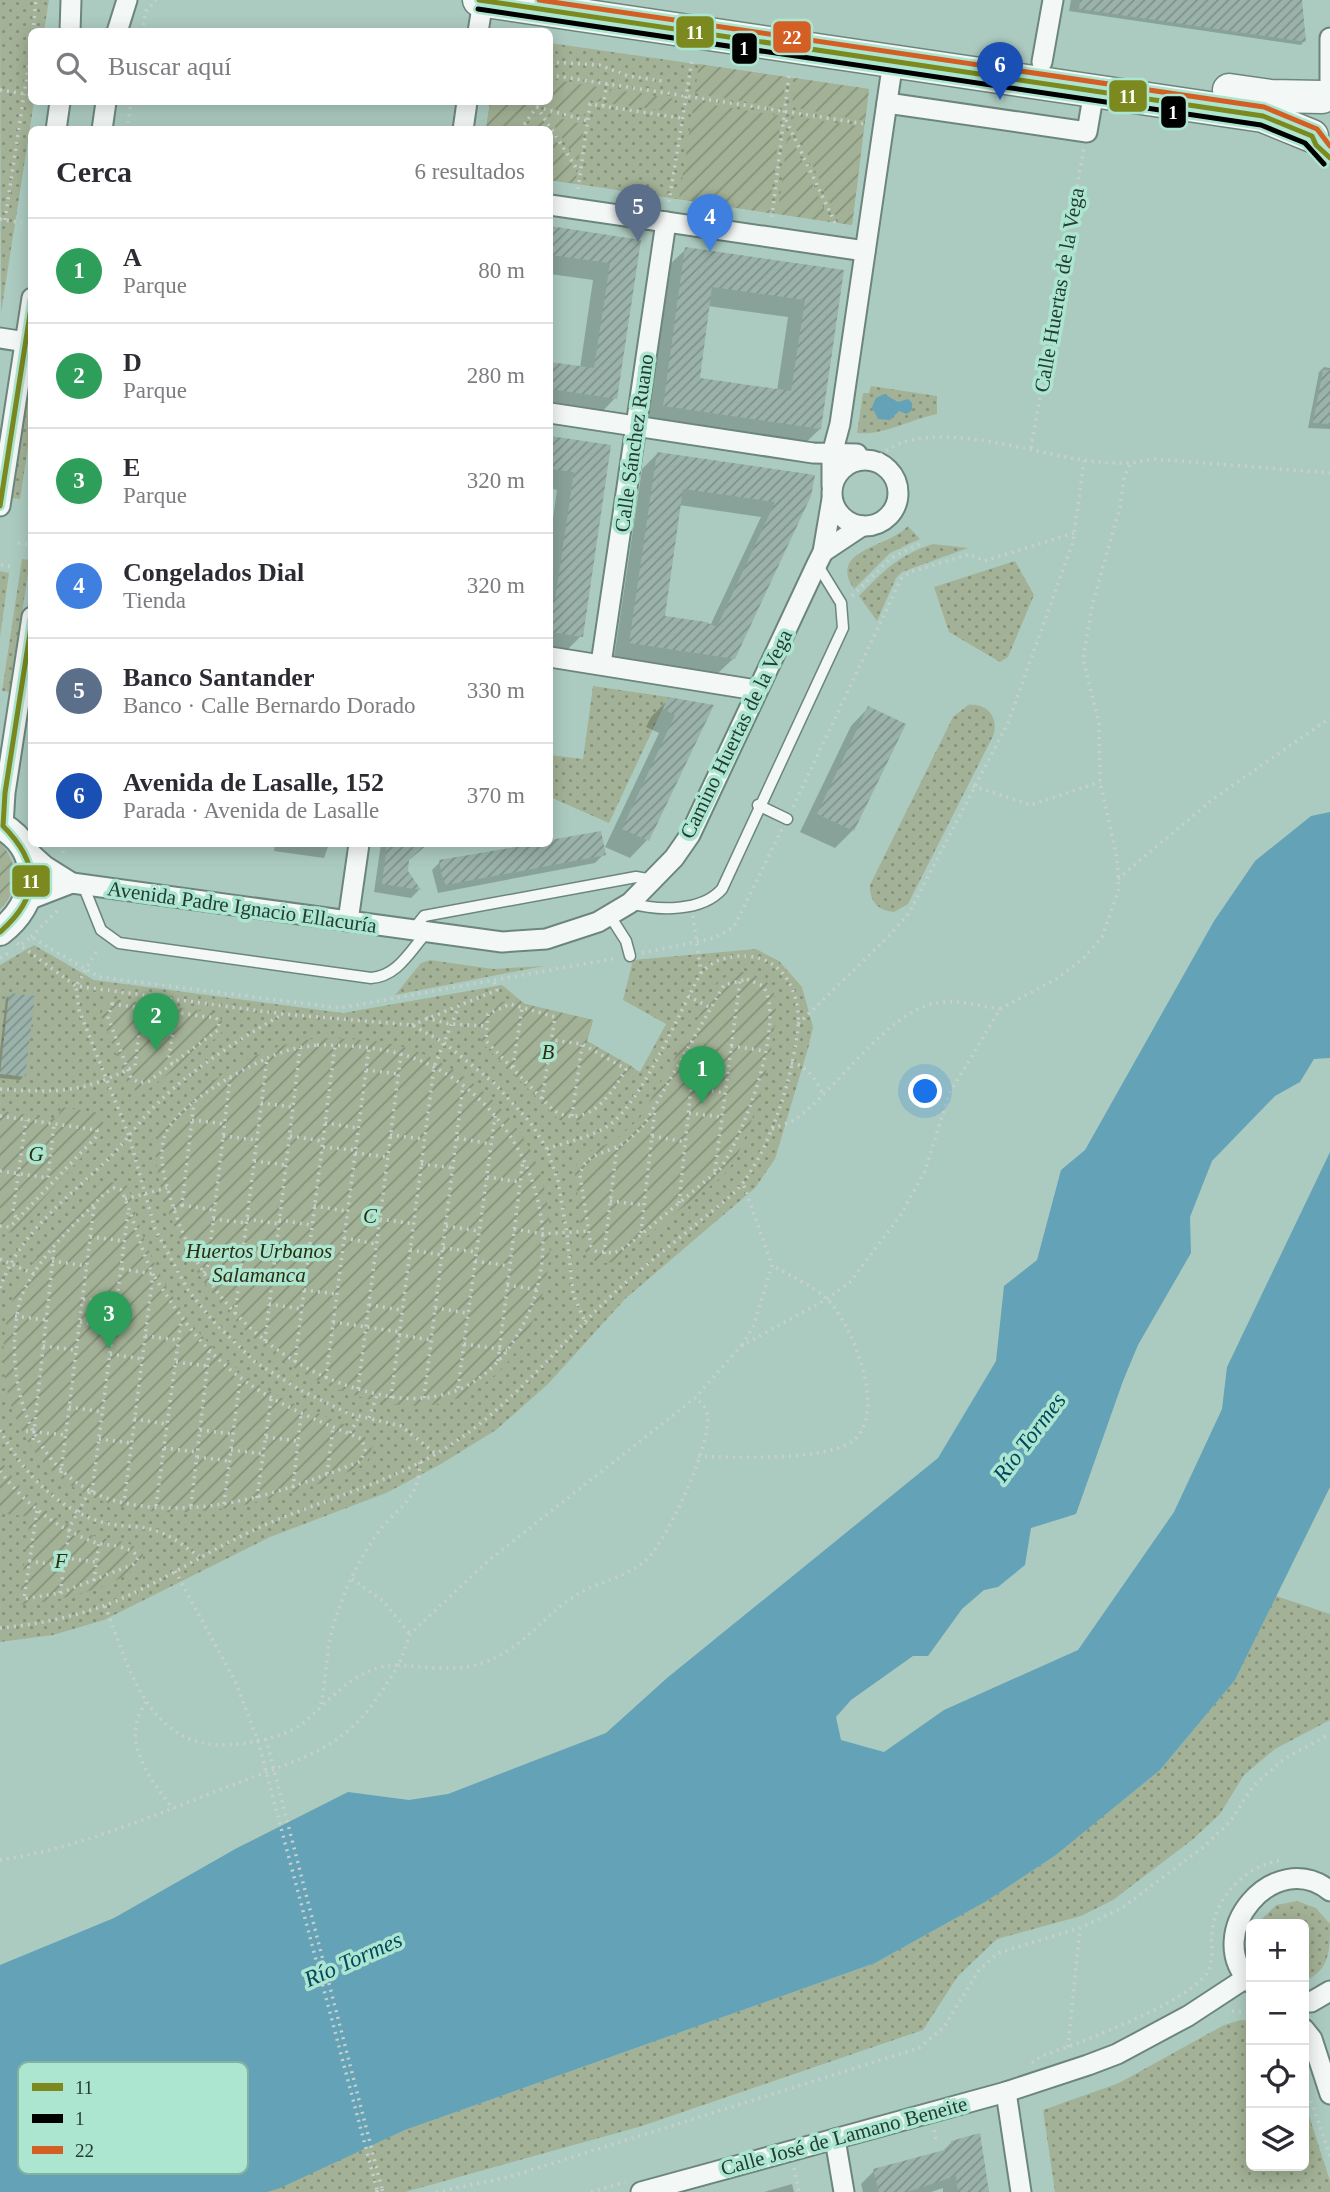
<!DOCTYPE html>
<html lang="es">
<head>
<meta charset="utf-8">
<style>
  :root { --surface:#fff; --page:#f7f7f7; --text:#2b2b33; --muted:#7c7c81; --line:#e1e1e2; --accent:#b45309 }
  body { margin:0; font-family:Georgia,serif; background:var(--page); color:var(--text) }
  .controls { position:absolute; right:21px; bottom:21px; display:grid; overflow:hidden; border-radius:10px; box-shadow:0 4px 18px #0003 }
  .controls button { width:63px; height:63px; display:grid; place-items:center; padding:0; border:0; border-bottom:2px solid var(--line); background:var(--surface); color:var(--text); font:35px sans-serif }
  .you { position:absolute; left:926px; top:1092px; width:24px; height:24px; margin:-18px; border:5px solid #fff; border-radius:50%; background:#1a73e8; box-shadow:0 0 0 10px #1a73e833 }
  .badge { display:grid; place-items:center; width:46px; height:46px; border-radius:50%; background:var(--accent); color:#fff; font-size:23px; font-weight:700 }
  .pin { position:absolute; translate:-50% -58px; filter:drop-shadow(0 2px 4px #0008) }
  .pin::after { content:''; position:absolute; top:37px; width:24px; height:21px; background:inherit; clip-path:polygon(0 0,100% 0,50% 100%) }
  .list { margin:0; padding:0; list-style:none }
  h2 { display:flex; justify-content:space-between; align-items:center; height:91px; margin:0; padding:0 28px; font-size:30px }
  h2 small { font-size:23px; font-weight:400; color:var(--muted) }
  .list li { display:grid; grid-template-columns:46px 1fr auto; gap:21px; align-items:center; box-sizing:border-box; height:105px; padding:0 28px; border-top:2px solid var(--line) }
  .list b { display:block; font-size:26px; white-space:nowrap }
  .list p { margin:0; font-size:23px; white-space:nowrap; color:var(--muted) }
  .list em { font-size:23px; font-style:normal; color:var(--muted) }
  .icon { flex:none; width:38px; height:38px; fill:none; stroke:currentColor; stroke-width:2; stroke-linecap:round; stroke-linejoin:round }
  .map { position:relative; flex:none; width:1330px; height:2192px; overflow:hidden }
  .search { position:absolute; background:var(--surface); box-shadow:0 4px 18px #0003; left:28px; top:28px; width:525px; height:77px; display:flex; align-items:center; gap:18px; box-sizing:border-box; padding:0 24px; border-radius:10px; color:var(--muted); font-size:26px }
  .panel { position:absolute; background:var(--surface); box-shadow:0 4px 18px #0003; left:28px; top:126px; width:525px; height:721px; border-radius:10px }
  .map>svg:first-child { display:block }
  .grass { fill:url(#grass-dots) }
  .garden { fill:url(#garden-furrows) }
  .water { fill:#64a2b7 }
  .shadow { fill:#0003; fill-rule:evenodd }
  .building { fill:url(#building-hatch); fill-rule:evenodd }
  .lines { fill:none; stroke-linecap:round; stroke-linejoin:round }
  .service-casing { stroke:#6d867d; stroke-width:13 }
  .minor-casing { stroke:#6d867d; stroke-width:23 }
  .secondary-casing { stroke:#6d867d; stroke-width:30 }
  .trunk-casing { stroke:#6d867d; stroke-width:35 }
  .path { stroke:#c7d0cd; stroke-width:3.5; stroke-dasharray:2 5; stroke-linecap:butt }
  .service { stroke:#f3f7f6; stroke-width:10 }
  .minor { stroke:#f3f7f6; stroke-width:19 }
  .secondary { stroke:#f3f7f6; stroke-width:26 }
  .trunk { stroke:#f3f7f6; stroke-width:32 }
  .path-bridge { stroke:#c7d0cd; stroke-width:3.5; stroke-dasharray:2 5; stroke-linecap:butt }
  .bus-1-casing { stroke:#ace5d0; stroke-width:10 }
  .bus-2-casing { stroke:#ace5d0; stroke-width:10 }
  .bus-3-casing { stroke:#ace5d0; stroke-width:10 }
  .bus-1 { stroke:#7b891f; stroke-width:5 }
  .bus-2 { stroke:#000; stroke-width:5 }
  .bus-3 { stroke:#d35f25; stroke-width:5 }
  .labels { text-anchor:middle; stroke-width:7; stroke-linejoin:round; paint-order:stroke }
  .street-label { font-size:21px; fill:#243c34; stroke:#ace5d0 }
  .park-label { font-size:21px; font-style:italic; fill:#2c2d0e; stroke:#ace5d0 }
  .water-label { font-size:23px; font-style:italic; fill:#03465f; stroke:#ace5d0 }
  .key { fill:#ace5d0; stroke:#83b2a1; stroke-width:2 }
  .key-label { font-size:19px; fill:#243c34 }
  .line-badge { stroke:#ace5d0; stroke-width:2.5 }
  .badge-label { font-size:19px; text-anchor:middle; font-weight:bold; fill:#fff }
</style>
</head>
<body>
<div class="map">
<svg width="1330" height="2192" viewBox="0 0 1330 2192">
  <defs>
    <pattern id="grass-dots" width="8" height="8" patternUnits="userSpaceOnUse" patternTransform="scale(1.75)"><rect width="8" height="8" fill="#a3b296"/><path d="M2 2h.1M6 6h.1" fill="none" stroke="#85927b" stroke-width="1.8" stroke-linecap="round"/></pattern>
    <pattern id="garden-furrows" width="10" height="10" patternUnits="userSpaceOnUse" patternTransform="scale(1.75)"><rect width="10" height="10" fill="#a3b296"/><path d="M-1 1l2-2M0 10L10 0M9 11l2-2" fill="none" stroke="#85927b"/></pattern>
    <pattern id="building-hatch" width="6" height="6" patternUnits="userSpaceOnUse" patternTransform="scale(1.75)"><rect width="6" height="6" fill="#9ab2a9"/><path d="M-1 1l2-2M0 6l6-6M5 7l2-2" fill="none" stroke="#7d928a"/></pattern>
  </defs>
  <rect width="100%" height="100%" fill="#accbc0"/>
  <!-- grass -->
  <g class="grass">
    <path d="M0,0H49L44,31L32,32L34,102L1,313Z"/>
    <path d="M550,43L869,89L852,225L550,180V130H486L490,102H550Z"/>
    <path d="M28,380H31L32,421L20,499L11,498Z"/>
    <path d="M871,386L937,396V414C911,419 883,436 857,433L863,393H869Z"/>
    <path d="M908,526L920,539L890,553L854,589C828,549 886,549 908,526Z"/>
    <path d="M933,544L968,548L902,572L896,578L877,621L859,596C882,572 900,554 933,544Z"/>
    <path d="M22,559L30,560L10,692L2,691Z"/>
    <path d="M1015,561L1034,595L1008,657L1000,662L949,632L934,587Z"/>
    <path d="M0,571L9,573L0,637Z"/>
    <path d="M593,686L668,697L609,823L550,797V755L583,759Z"/>
    <path d="M968,705C988,703 999,718 993,736L908,904L894,912C878,911 869,901 870,885L953,717Z"/>
    <path d="M34,945L94,980L343,1013L502,985L525,1004L593,1020L587,1041L640,1072L666,1024L623,1000L633,960L756,949L779,961L802,987L813,1027L809,1045L775,1159L755,1188L625,1299L548,1384L496,1430L441,1464L386,1493L270,1537L104,1620L53,1635L0,1642V965Z"/>
    <path d="M430,960L493,969L544,966L395,995L421,963Z"/>
    <path d="M1276,1596L1330,1614V1720L1275,1749L1244,1775L1220,1814L1192,1840L1113,1900L1081,1916L997,1939L958,1976L923,2030L642,2126L405,2192H267L405,2130L875,1963L985,1902L1056,1855L1160,1770L1235,1680Z"/>
    <path d="M1297,1901L1316,1908L1330,1924C1330,1950 1330,1971 1304,1981V1924H1257L1276,1905Z"/>
    <path d="M1241,2020L1251,2021V2166H1304V2100L1330,2181V2192H1055L1043,2110L1119,2083L1224,2025Z"/>
  </g>
  <!-- garden -->
  <g class="garden">
    <path d="M699,64L786,77L782,108L695,93Z"/>
    <path d="M795,78L869,89L865,121L792,107Z"/>
    <path d="M550,79L603,88L601,102L588,100L585,116L541,105L538,102H550Z"/>
    <path d="M610,89L675,99L673,112L608,103Z"/>
    <path d="M490,102H528L532,106L515,129H486Z"/>
    <path d="M694,102L781,116L769,213L679,199Z"/>
    <path d="M536,113L548,129H524Z"/>
    <path d="M547,114L584,125L578,163Z"/>
    <path d="M790,116L864,127L852,225L839,223Z"/>
    <path d="M788,131L830,222L778,214Z"/>
    <path d="M550,132L577,173L575,184L550,180Z"/>
    <path d="M0,842C18,862 21,890 0,909Z"/>
    <path d="M743,972C756,975 767,978 773,991C786,1022 749,1145 728,1170C717,1183 700,1193 687,1204C664,1221 643,1240 621,1258C605,1267 591,1264 583,1247L575,1173L578,1156L614,1141L640,1118L719,981L732,973Z"/>
    <path d="M516,998L525,1004L593,1020L587,1041L633,1067C614,1096 598,1127 559,1120L482,1043C472,1015 492,1003 516,998Z"/>
    <path d="M114,999L216,1013C224,1021 225,1025 220,1035L146,1091L138,1093L127,1082L101,1016L103,1007Z"/>
    <path d="M321,1038C351,1039 381,1039 410,1049C457,1066 498,1097 524,1139C576,1222 550,1368 450,1401C419,1411 382,1404 351,1394C289,1374 244,1336 206,1285C183,1254 141,1165 161,1127C203,1082 259,1043 321,1038Z"/>
    <path d="M61,1107L101,1113L104,1133L13,1232L0,1234V1111L58,1119Z"/>
    <path d="M111,1182L128,1186C132,1200 135,1214 140,1227C164,1300 215,1365 284,1399C307,1411 361,1426 373,1445L367,1462C342,1477 311,1487 283,1495C182,1525 54,1527 12,1408C0,1373 0,1329 15,1294C34,1252 69,1219 101,1187Z"/>
    <path d="M0,1458C19,1493 52,1520 89,1534C107,1542 129,1537 143,1554V1562C119,1588 54,1602 19,1605L30,1517L0,1513Z"/>
  </g>
  <!-- water -->
  <g class="water">
    <path d="M884,394L898,402L908,399L912,403V410L907,414L899,411L890,420L878,419L872,407L876,398Z"/>
    <path d="M1330,812V1058L1314,1059L1300,1082L1275,1096L1212,1161L1190,1217L1191,1253L1138,1345L1123,1381L1076,1514L1031,1528L1025,1565L998,1587L984,1590L962,1609L928,1656H913L851,1700L836,1717L841,1740L884,1752L944,1710L1078,1650L1174,1512L1222,1409L1227,1367L1330,1152V1487L1235,1680L1160,1770L1056,1855L985,1902L875,1963L405,2130L280,2188L267,2192H0V1965L114,1918L237,1848L348,1792L409,1800L448,1794L606,1733L667,1678L938,1458L996,1361L1004,1286L1037,1260L1061,1170L1085,1150L1214,921L1255,861L1311,816Z"/>
  </g>
  <!-- shadow -->
  <g class="shadow">
    <path d="M1071,0H1300L1304,41L1301,45L1069,11Z"/>
    <path d="M550,228L639,241L615,398L598,416L550,409V364L580,368L593,280L550,274Z"/>
    <path d="M686,249L842,272L820,429L802,446L646,424L668,266ZM708,306L788,317L777,391L698,380Z"/>
    <path d="M1324,367L1330,368V429L1308,428L1319,372Z"/>
    <path d="M550,438L609,446L581,636L563,654L550,652V540L557,490L550,488Z"/>
    <path d="M657,454L813,476L734,658L718,673L614,658L642,469ZM679,505L761,517L710,626L663,618Z"/>
    <path d="M669,699L711,706L647,840L630,858L605,847L659,733L646,727L651,717Z"/>
    <path d="M868,708L853,830L835,848L800,832L851,726Z"/>
    <path d="M600,833L604,854L595,863L438,893L432,870L440,862Z"/>
    <path d="M275,844H329L324,858L274,851Z"/>
    <path d="M381,844H418L417,851L408,860L406,871L419,890L411,898L374,892Z"/>
    <path d="M10,995L23,1077L20,1080L0,1078V1051L6,998Z"/>
    <path d="M952,2142L987,2192H943V2188L931,2192H863L861,2184L874,2171L942,2152Z"/>
    <path d="M792,2184L794,2192H764Z"/>
  </g>
  <!-- building -->
  <g class="building">
    <path d="M1080,0H1302L1306,42L1079,9Z"/>
    <path d="M550,226L641,240L617,399L550,389V362L594,368L610,263L550,255Z"/>
    <path d="M685,247L844,270L821,429L663,406ZM712,287L805,300L791,391L700,378Z"/>
    <path d="M1323,370H1330V424L1313,423Z"/>
    <path d="M550,436L611,445L583,637L550,632V600H555L574,472L550,469Z"/>
    <path d="M657,452L815,475L811,496L735,659L629,643ZM683,489L775,502L717,627L706,622L665,616Z"/>
    <path d="M668,697L714,705L649,841L622,829L675,715L663,709Z"/>
    <path d="M868,706L906,724L854,831L817,814Z"/>
    <path d="M601,831L606,855L446,885L442,876L439,860L533,844H550V840Z"/>
    <path d="M387,844H428L409,860L408,871L421,890L382,884Z"/>
    <path d="M9,993L35,996L25,1077L0,1074Z"/>
    <path d="M980,2133L989,2192H958L956,2176L907,2192H879L873,2169L952,2148L951,2141Z"/>
  </g>
  <g class="lines">
    <!-- service casing -->
    <g class="service-casing">
      <g id="service">
        <path d="M758,805L787,819"/>
        <path d="M83,885L101,930L119,943L371,978C398,976 410,951 427,932"/>
        <path d="M630,903C658,911 702,912 722,889L843,628L841,603L817,564"/>
        <path d="M610,916L626,941L630,956"/>
        <path d="M413,930L424,916L636,877L653,880"/>
      </g>
    </g>
    <!-- minor casing -->
    <g class="minor-casing">
      <g id="minor">
        <path d="M70,32L71,0"/>
        <path d="M117,32L127,0"/>
        <path d="M478,32L483,1"/>
        <path d="M1330,38V80"/>
        <path d="M1042,62L1053,0"/>
        <path d="M887,103L1087,132L1094,91"/>
        <path d="M56,130L60,102"/>
        <path d="M102,130L106,102"/>
        <path d="M463,130L467,102"/>
        <path d="M550,205L865,251"/>
        <path d="M0,338L32,343"/>
        <path d="M550,413L813,453L857,454"/>
        <circle cx="865" cy="493" r="33"/>
        <path d="M832,486V454L840,424L893,61"/>
        <path d="M0,506L32,298"/>
        <path d="M823,552L862,526"/>
        <path d="M550,657L756,690"/>
        <path d="M601,664L666,222"/>
        <path d="M3,826L5,793L32,617"/>
        <path d="M25,848L45,866L72,883"/>
        <path d="M28,900L72,883L502,942L546,939L598,922L630,903L674,858L690,835L817,564L823,552L832,499"/>
        <path d="M348,921L359,844"/>
        <path d="M1251,1983C1200,1934 1275,1846 1330,1891"/>
        <path d="M1304,2001L1311,2002L1330,1991"/>
        <path d="M1304,2029L1312,2039L1330,2094"/>
        <path d="M1006,2092L1021,2192"/>
        <path d="M835,2139L844,2192"/>
        <path d="M641,2192L1006,2092L1088,2065L1117,2054L1188,2016L1246,1978"/>
      </g>
    </g>
    <!-- secondary casing -->
    <g class="secondary-casing">
      <path id="secondary" d="M0,825C46,851 38,904 0,932"/>
    </g>
    <!-- trunk casing -->
    <g class="trunk-casing">
      <g id="trunk">
        <path d="M479,0L1263,116L1312,136"/>
        <path d="M1229,90L1271,96L1322,97"/>
      </g>
    </g>
    <!-- path -->
    <g class="path">
      <path d="M33,32L36,0"/>
      <path d="M142,32L146,11L156,0"/>
      <path d="M550,62L599,65L628,76L662,81"/>
      <path d="M550,75L866,124"/>
      <path d="M0,90L32,95"/>
      <path d="M532,102L537,107L588,121"/>
      <path d="M603,106L607,84"/>
      <path d="M786,120L837,227"/>
      <path d="M127,130L131,102"/>
      <path d="M520,130L537,107L579,172"/>
      <path d="M578,189L590,104L681,118"/>
      <path d="M669,202L692,60"/>
      <path d="M772,217L789,75"/>
      <path d="M0,219L22,223"/>
      <path d="M5,220L32,42"/>
      <path d="M1031,448L1084,148"/>
      <path d="M876,460C916,412 1030,453 1083,460C1099,463 1115,463 1131,463"/>
      <path d="M18,543L32,545"/>
      <path d="M1,565L14,567"/>
      <path d="M852,596L891,558L922,543"/>
      <path d="M32,785V805"/>
      <path d="M973,786L1031,805L1100,782"/>
      <path d="M793,807L901,579L910,572L970,554L984,561L1074,533"/>
      <path d="M61,844L64,856"/>
      <path d="M1118,879L1213,799L1330,718"/>
      <path d="M693,916L701,973"/>
      <path d="M31,937L59,909"/>
      <path d="M17,943L76,986L283,1014L412,1025L443,1042L494,1083L530,1122L547,1149L558,1181L567,1234L573,1294L586,1324"/>
      <path d="M22,944L31,937L99,977L340,1008L617,958"/>
      <path d="M96,952L76,986L79,1010L129,1136L155,1229L188,1290L213,1321L255,1362L302,1391L350,1414L401,1426L436,1454"/>
      <path d="M642,953L714,938L734,927L782,829"/>
      <path d="M0,958L10,952"/>
      <path d="M747,979L763,986C787,1021 743,1137 720,1169L626,1247L614,1253L596,1251L591,1246L580,1175C585,1151 610,1154 627,1141C633,1136 639,1130 644,1125L724,985Z"/>
      <path d="M688,996L709,1007"/>
      <path d="M112,1004L216,1018L219,1021L218,1030L149,1081L140,1083L131,1078L108,1017Z"/>
      <path d="M426,1018L450,1024L486,1026"/>
      <path d="M798,1024L888,937L909,913L1008,723L1073,542L1084,461"/>
      <path d="M412,1025L497,990L493,980"/>
      <path d="M317,1045C357,1045 398,1048 434,1067C529,1116 574,1238 519,1332C502,1362 477,1387 442,1395C410,1403 381,1396 351,1387C266,1359 199,1291 173,1206C166,1185 158,1159 164,1138C173,1105 252,1062 283,1052C293,1048 305,1047 317,1045Z"/>
      <path d="M731,1046L765,1051"/>
      <path d="M791,1063C808,1065 815,1080 823,1094"/>
      <path d="M172,1064L169,1056L176,1012"/>
      <path d="M513,1067L522,1008"/>
      <path d="M366,1070L398,1074"/>
      <path d="M691,1088L725,1093"/>
      <path d="M0,1089C59,1093 82,1093 135,1066L142,1008"/>
      <path d="M542,1099L555,1017L510,1004L488,1014L486,1041L553,1110C587,1131 611,1095 626,1069L582,1044L551,1040"/>
      <path d="M261,1103L293,1107"/>
      <path d="M689,1113L721,1117"/>
      <path d="M0,1116L97,1130L96,1137L10,1227L0,1226"/>
      <path d="M572,1116L582,1045"/>
      <path d="M192,1120L225,1124"/>
      <path d="M325,1123L358,1128"/>
      <path d="M772,1129C780,1125 790,1123 797,1118C837,1089 888,1011 936,1003C957,999 980,1006 1000,1009"/>
      <path d="M390,1135L424,1139"/>
      <path d="M223,1136L257,1140"/>
      <path d="M290,1136L322,1141"/>
      <path d="M652,1136L686,1142"/>
      <path d="M457,1138L491,1144"/>
      <path d="M323,1147L355,1150"/>
      <path d="M355,1153L388,1157"/>
      <path d="M254,1161L286,1165"/>
      <path d="M421,1164L453,1168"/>
      <path d="M0,1171L48,1178L54,1124"/>
      <path d="M715,1171L740,980"/>
      <path d="M487,1177L520,1182"/>
      <path d="M125,1199L167,1188"/>
      <path d="M610,1201L643,1205"/>
      <path d="M679,1203L694,1060L692,1041"/>
      <path d="M182,1205L214,1210"/>
      <path d="M314,1206L347,1211"/>
      <path d="M174,1209L182,1205L194,1102"/>
      <path d="M16,1217L13,1212L26,1120"/>
      <path d="M213,1219L246,1223"/>
      <path d="M247,1219L279,1224"/>
      <path d="M380,1219L414,1224"/>
      <path d="M279,1220L312,1225"/>
      <path d="M446,1226L479,1231"/>
      <path d="M514,1229L544,1234L589,1231"/>
      <path d="M641,1233L655,1108"/>
      <path d="M90,1237L125,1241"/>
      <path d="M344,1238L376,1244"/>
      <path d="M443,1248L477,1252"/>
      <path d="M410,1250L442,1255"/>
      <path d="M604,1254L617,1146"/>
      <path d="M0,1259L34,1274"/>
      <path d="M52,1261L87,1266"/>
      <path d="M475,1261L509,1266"/>
      <path d="M122,1269L153,1274C214,1374 256,1396 362,1439L365,1450L361,1461C287,1491 205,1520 124,1503C34,1484 0,1384 20,1300C37,1257 74,1225 105,1193L114,1188L121,1190C134,1216 139,1247 153,1274L124,1503"/>
      <path d="M204,1273L208,1265L230,1078"/>
      <path d="M507,1285L538,1290"/>
      <path d="M0,1288C19,1234 65,1200 105,1162C125,1144 139,1120 159,1102C194,1067 239,1040 281,1015"/>
      <path d="M304,1290L336,1294"/>
      <path d="M83,1299L117,1303"/>
      <path d="M269,1304L301,1309"/>
      <path d="M369,1305L402,1310"/>
      <path d="M435,1308L468,1313"/>
      <path d="M235,1314L267,1059"/>
      <path d="M15,1316L46,1320"/>
      <path d="M80,1322L114,1327"/>
      <path d="M333,1322L400,1332"/>
      <path d="M399,1335L432,1340"/>
      <path d="M145,1336L179,1340"/>
      <path d="M265,1341L300,1048"/>
      <path d="M464,1344L507,1350"/>
      <path d="M742,1345L754,1325L772,1265L743,1183"/>
      <path d="M43,1346L75,1350"/>
      <path d="M110,1354L142,1359"/>
      <path d="M498,1361L523,1160"/>
      <path d="M176,1362L207,1366"/>
      <path d="M295,1362L335,1045"/>
      <path d="M326,1378L369,1047"/>
      <path d="M458,1388L495,1116"/>
      <path d="M358,1389L401,1054"/>
      <path d="M391,1398L434,1067L459,1006"/>
      <path d="M424,1398L463,1085"/>
      <path d="M69,1407L103,1412"/>
      <path d="M369,1418L377,1395"/>
      <path d="M134,1419L167,1424"/>
      <path d="M0,1430C21,1470 54,1506 98,1521C118,1528 143,1524 162,1533C175,1538 187,1549 199,1556"/>
      <path d="M200,1430L233,1434"/>
      <path d="M26,1431L65,1435"/>
      <path d="M350,1433L359,1417"/>
      <path d="M266,1437L298,1441"/>
      <path d="M99,1439L131,1443"/>
      <path d="M33,1440L54,1249"/>
      <path d="M164,1448L197,1452"/>
      <path d="M231,1450L263,1454"/>
      <path d="M698,1456C735,1458 814,1460 846,1445C893,1424 853,1323 826,1298C811,1285 789,1275 772,1265"/>
      <path d="M197,1457L229,1461"/>
      <path d="M0,1471C24,1503 56,1528 94,1542C106,1546 133,1545 138,1558L134,1564L60,1593L24,1599L37,1510"/>
      <path d="M61,1473L94,1206"/>
      <path d="M327,1474L333,1428"/>
      <path d="M293,1488L301,1415"/>
      <path d="M92,1492L128,1213"/>
      <path d="M257,1498L271,1399"/>
      <path d="M224,1504L240,1380"/>
      <path d="M156,1506L181,1321"/>
      <path d="M191,1506L209,1352"/>
      <path d="M65,1558L97,1562"/>
      <path d="M29,1561L64,1566"/>
      <path d="M175,1571L235,1681L258,1741"/>
      <path d="M352,1579L383,1601L410,1634"/>
      <path d="M94,1581L99,1543"/>
      <path d="M60,1593L70,1526L90,1491"/>
      <path d="M105,1606C132,1675 151,1759 246,1743C265,1740 291,1734 306,1721C334,1695 359,1665 399,1665L410,1634L489,1560L695,1398L741,1346L827,1299L850,1282L900,1216L925,1171L949,1094L1000,1009L1056,979L1083,959L1102,937L1119,889L1117,858L1100,782L1099,723L1083,659L1092,606L1120,507L1124,477L1131,463L1155,459L1330,473"/>
      <path d="M0,1628C35,1625 73,1617 106,1605C158,1585 205,1552 256,1529C315,1502 378,1487 434,1455C513,1410 564,1336 631,1278C657,1256 684,1234 710,1213C722,1203 736,1193 745,1180C773,1140 793,1076 798,1027C801,989 780,953 738,956C722,958 712,961 701,973C679,1012 642,1103 608,1126C591,1137 566,1142 547,1149"/>
      <path d="M146,1702C119,1741 149,1777 173,1809"/>
      <path d="M321,1704C325,1685 326,1665 329,1645C334,1613 355,1564 375,1537C395,1507 419,1503 420,1462"/>
      <path d="M0,1860C81,1848 159,1813 235,1784C274,1768 318,1757 350,1729C371,1711 384,1687 399,1665C429,1667 459,1673 488,1661C526,1646 547,1611 581,1592C602,1581 631,1575 647,1559C668,1539 713,1442 707,1414C705,1406 701,1402 695,1398"/>
      <path d="M1232,2011L1251,2012"/>
      <path d="M1068,2047L1080,1928"/>
      <path d="M1032,2063C1044,2052 1065,2049 1081,2042C1113,2029 1181,2002 1204,1977C1216,1964 1210,1946 1212,1931C1216,1896 1247,1864 1283,1860"/>
      <path d="M1311,2101L1330,2156"/>
      <path d="M934,2130L936,2139"/>
      <path d="M794,2168L799,2192"/>
      <path d="M382,2189L383,2192"/>
      <path d="M377,2190V2192"/>
      <path d="M436,2192L509,2177L919,2048L944,2027L979,1970L998,1953L1080,1928L1122,1908L1202,1848L1230,1822L1253,1786L1284,1759L1330,1734"/>
      <path d="M591,2192L625,2182"/>
    </g>
    <!-- service -->
    <use href="#service" class="service"/>
    <!-- minor -->
    <use href="#minor" class="minor"/>
    <!-- secondary -->
    <use href="#secondary" class="secondary"/>
    <!-- trunk -->
    <use href="#trunk" class="trunk"/>
    <!-- path-bridge -->
    <g class="path-bridge">
      <path d="M266,1739L382,2189"/>
      <path d="M258,1741L377,2190"/>
    </g>
    <!-- bus-1 casing -->
    <g class="bus-1-casing">
      <g id="bus-1">
        <path d="M479,0L1263,116L1312,136L1316,145L1330,158"/>
        <path d="M0,506L32,301"/>
        <path d="M0,932C40,897 41,864 3,826L5,793L32,620"/>
      </g>
    </g>
    <!-- bus-2 casing -->
    <g class="bus-2-casing">
      <path id="bus-2" d="M478,9L1261,125L1305,143L1324,164"/>
    </g>
    <!-- bus-3 casing -->
    <g class="bus-3-casing">
      <path id="bus-3" d="M539,0L1264,107L1317,129L1330,146"/>
    </g>
    <!-- bus-1 -->
    <use href="#bus-1" class="bus-1"/>
    <!-- bus-2 -->
    <use href="#bus-2" class="bus-2"/>
    <!-- bus-3 -->
    <use href="#bus-3" class="bus-3"/>
  </g>
  <g class="labels">
    <!-- street labels -->
    <g class="street-label">
      <text transform="translate(1059 290) rotate(-80)" y="7">Calle Huertas de la Vega</text>
      <text transform="translate(634 443) rotate(-82)" y="7">Calle Sánchez Ruano</text>
      <text transform="translate(736 734) rotate(-64)" y="7">Camino Huertas de la Vega</text>
      <text transform="translate(242 907) rotate(8)" y="7">Avenida Padre Ignacio Ellacuría</text>
      <text transform="translate(844 2136) rotate(-15)" y="7">Calle José de Lamano Beneite</text>
    </g>
    <!-- park labels -->
    <g class="park-label">
      <text x="548" y="1059">B</text>
      <text x="36" y="1161">G</text>
      <text x="370" y="1223">C</text>
      <text x="259" y="1258">Huertos Urbanos<tspan x="259" dy="24">Salamanca</tspan></text>
      <text x="61" y="1568">F</text>
    </g>
    <!-- water labels -->
    <g class="water-label">
      <text transform="translate(1029 1437) rotate(-53)" y="8">Río Tormes</text>
      <text transform="translate(353 1959) rotate(-24)" y="8">Río Tormes</text>
    </g>
  </g>
  <!-- legend -->
  <rect x="18" y="2062" width="230" height="112" rx="10" class="key"/>
  <rect x="32" y="2083" width="31" height="8" fill="#7b891f"/>
  <rect x="32" y="2114" width="31" height="9" fill="#000"/>
  <rect x="32" y="2146" width="31" height="8" fill="#d35f25"/>
  <g class="key-label">
    <text x="75" y="2094">11</text>
    <text x="75" y="2125">1</text>
    <text x="75" y="2157">22</text>
  </g>
  <g class="line-badge">
    <rect x="675" y="15" width="40" height="34" rx="7" fill="#7b891f"/>
    <rect x="772" y="20" width="40" height="34" rx="7" fill="#d35f25"/>
    <rect x="731" y="32" width="27" height="33" rx="7" fill="#000"/>
    <rect x="1108" y="79" width="40" height="34" rx="7" fill="#7b891f"/>
    <rect x="1160" y="95" width="27" height="34" rx="7" fill="#000"/>
    <rect x="11" y="864" width="40" height="34" rx="7" fill="#7b891f"/>
  </g>
  <g class="badge-label">
    <text x="695" y="39">11</text>
    <text x="792" y="44">22</text>
    <text x="744" y="55">1</text>
    <text x="1128" y="103">11</text>
    <text x="1173" y="119">1</text>
    <text x="31" y="888">11</text>
  </g>
</svg>
<div class="controls">
<button>+</button>
<button>−</button>
<button><svg class="icon" aria-label="locate" viewBox="0 0 24 24"><circle cx="12" cy="12" r="6"/><path d="M12 2v4M12 18v4M2 12h4M18 12h4"/></svg></button>
<button><svg class="icon" aria-label="layers" viewBox="0 0 24 24"><path d="M12 4l9 5-9 5-9-5zM3 14l9 5 9-5"/></svg></button>
</div>
<div class="you"></div>
<div class="pin badge" style="left:702px;top:1104px;background:#2e9e5b">1</div>
<div class="pin badge" style="left:156px;top:1051px;background:#2e9e5b">2</div>
<div class="pin badge" style="left:109px;top:1349px;background:#2e9e5b">3</div>
<div class="pin badge" style="left:710px;top:252px;background:#3f7fe0">4</div>
<div class="pin badge" style="left:638px;top:242px;background:#5c6f8a">5</div>
<div class="pin badge" style="left:1000px;top:100px;background:#1a4fb4">6</div>
<div class="search"><svg class="icon" aria-label="search" viewBox="0 0 24 24"><circle cx="10" cy="10" r="6"/><path d="M15 15l6 6"/></svg>Buscar aquí</div>
<section class="panel">
<h2>Cerca<small>6 resultados</small></h2>
<ul class="list">
<li><span class="badge" style="background:#2e9e5b">1</span><div><b>A</b><p>Parque</p></div><em>80 m</em></li>
<li><span class="badge" style="background:#2e9e5b">2</span><div><b>D</b><p>Parque</p></div><em>280 m</em></li>
<li><span class="badge" style="background:#2e9e5b">3</span><div><b>E</b><p>Parque</p></div><em>320 m</em></li>
<li><span class="badge" style="background:#3f7fe0">4</span><div><b>Congelados Dial</b><p>Tienda</p></div><em>320 m</em></li>
<li><span class="badge" style="background:#5c6f8a">5</span><div><b>Banco Santander</b><p>Banco · Calle Bernardo Dorado</p></div><em>330 m</em></li>
<li><span class="badge" style="background:#1a4fb4">6</span><div><b>Avenida de Lasalle, 152</b><p>Parada · Avenida de Lasalle</p></div><em>370 m</em></li>
</ul>
</section>
</div>
</body>
</html>
